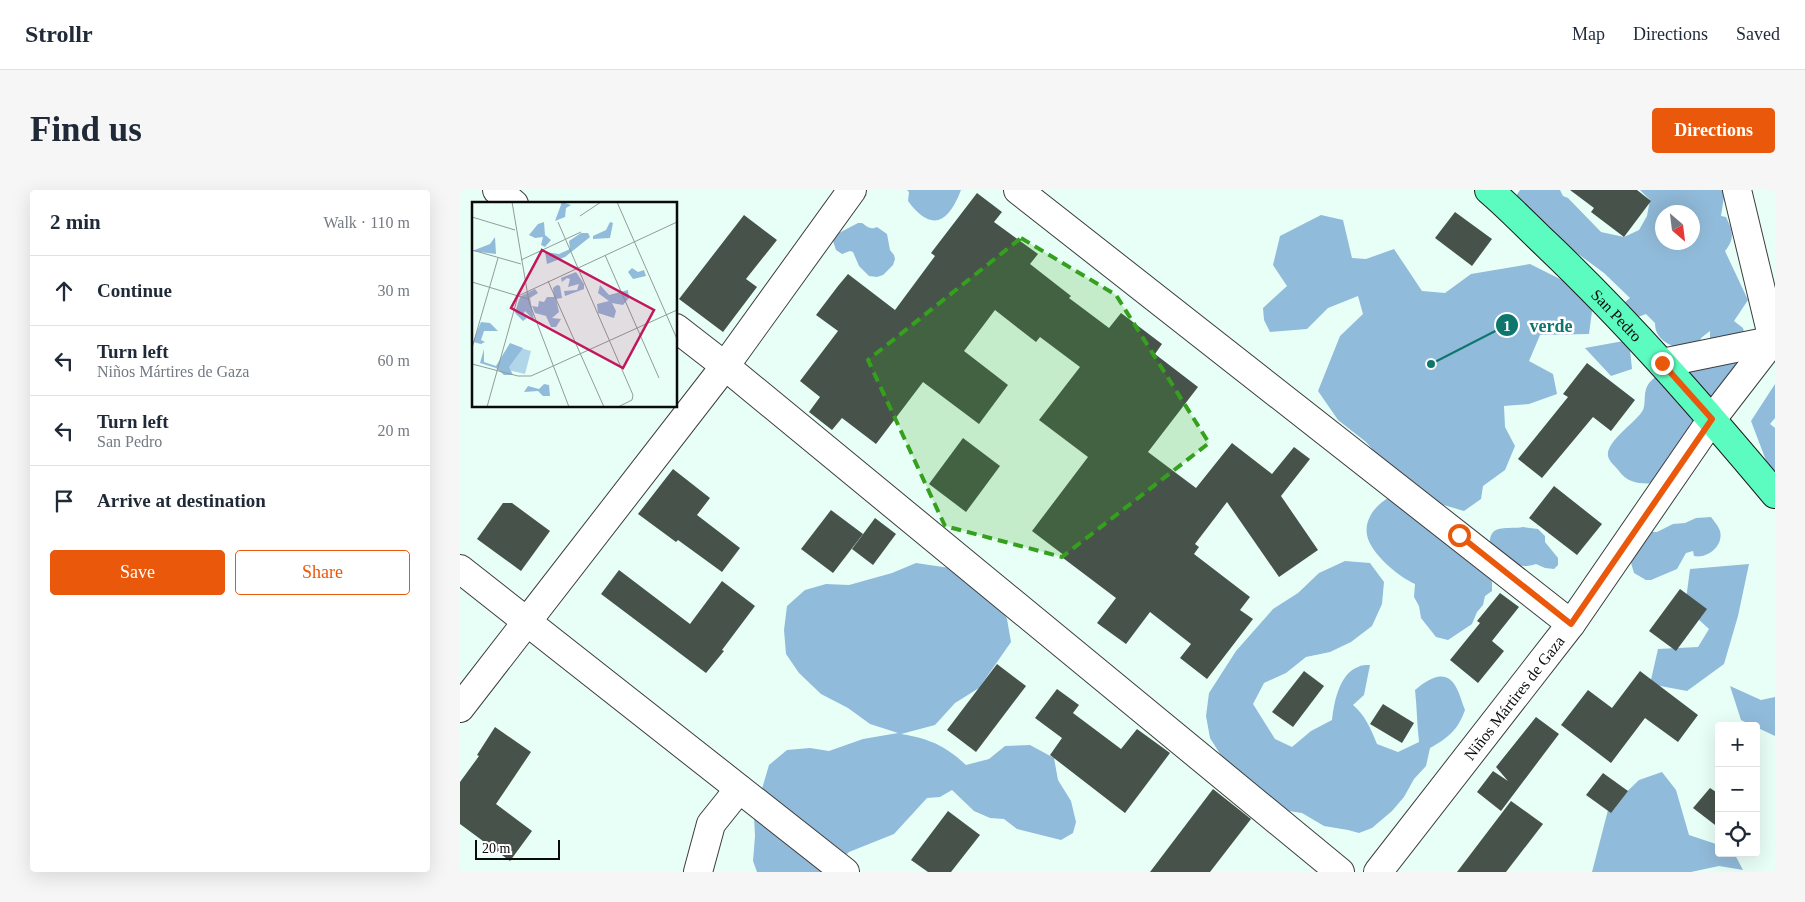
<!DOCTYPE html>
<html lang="en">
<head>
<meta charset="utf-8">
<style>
  :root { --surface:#fff; --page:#f6f6f7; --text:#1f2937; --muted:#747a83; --line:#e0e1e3; --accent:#ea580c }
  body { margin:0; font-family:"Times New Roman",serif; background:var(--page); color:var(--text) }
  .controls { position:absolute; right:15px; bottom:15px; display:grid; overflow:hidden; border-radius:5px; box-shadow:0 5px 20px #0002 }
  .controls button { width:45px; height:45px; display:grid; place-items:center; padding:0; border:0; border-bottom:1px solid var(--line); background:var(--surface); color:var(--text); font:25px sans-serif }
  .compass { position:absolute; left:1195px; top:15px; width:45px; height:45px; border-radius:50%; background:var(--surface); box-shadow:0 5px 20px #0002; rotate:152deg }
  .scale { position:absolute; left:15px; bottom:12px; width:85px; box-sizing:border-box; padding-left:5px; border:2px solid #0a0a0a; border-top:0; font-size:14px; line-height:18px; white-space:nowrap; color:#0a0a0a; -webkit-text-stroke:4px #fff; paint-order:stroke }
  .stop { position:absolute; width:15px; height:15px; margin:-11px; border:4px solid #ea580c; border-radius:50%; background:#fff }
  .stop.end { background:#ea580c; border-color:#fff; box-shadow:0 1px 5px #0008 }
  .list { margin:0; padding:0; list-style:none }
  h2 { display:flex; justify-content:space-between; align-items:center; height:65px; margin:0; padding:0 20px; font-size:21px }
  h2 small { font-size:16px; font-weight:400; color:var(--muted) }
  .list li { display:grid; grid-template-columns:32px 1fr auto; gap:15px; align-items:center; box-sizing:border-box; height:70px; padding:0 20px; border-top:1px solid var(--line) }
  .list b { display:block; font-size:19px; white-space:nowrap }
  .list p { margin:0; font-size:16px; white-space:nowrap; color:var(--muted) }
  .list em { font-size:16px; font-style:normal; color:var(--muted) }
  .actions { display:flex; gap:10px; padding:15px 20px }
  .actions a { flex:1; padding:11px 0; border:1px solid var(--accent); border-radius:5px; text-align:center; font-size:18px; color:var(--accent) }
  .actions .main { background:var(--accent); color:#fff }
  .icon { flex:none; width:28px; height:28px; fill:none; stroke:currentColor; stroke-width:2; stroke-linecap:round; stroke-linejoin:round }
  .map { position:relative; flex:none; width:1315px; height:682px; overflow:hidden; border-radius:5px }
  header { display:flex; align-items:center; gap:30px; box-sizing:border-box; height:70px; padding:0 25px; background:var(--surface); border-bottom:1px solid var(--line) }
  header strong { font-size:24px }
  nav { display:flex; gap:28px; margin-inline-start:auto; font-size:18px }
  .intro { display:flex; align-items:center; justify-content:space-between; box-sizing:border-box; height:120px; padding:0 30px }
  h1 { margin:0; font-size:35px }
  .button { padding:12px 22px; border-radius:5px; background:var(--accent); color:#fff; font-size:18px; font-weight:700 }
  main { display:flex; gap:30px; padding:0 30px }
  aside { flex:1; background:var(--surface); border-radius:5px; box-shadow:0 5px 20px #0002 }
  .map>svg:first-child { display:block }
  .forest { fill:#91bbda; fill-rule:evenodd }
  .building { fill:#47534a }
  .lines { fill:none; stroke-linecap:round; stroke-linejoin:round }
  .minor-casing { stroke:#3d3d3d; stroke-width:30 }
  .major-casing { stroke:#1b1b1b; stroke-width:30 }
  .minor { stroke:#fff; stroke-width:28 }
  .major { stroke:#5cfbbf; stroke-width:28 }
  .route { stroke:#ea580c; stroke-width:6 }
  .marked { fill:#35a01e; fill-opacity:0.2; stroke:#35a01e; stroke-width:4; stroke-dasharray:10 6; stroke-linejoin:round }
  .labels { text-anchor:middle; stroke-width:5; stroke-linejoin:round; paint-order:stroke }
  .street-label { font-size:16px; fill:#0a0a0a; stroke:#fff }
  .inset-road { fill:none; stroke:#8f9d98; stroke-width:1 }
  .view { fill:#c2185b; fill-opacity:0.15; stroke:#c2185b; stroke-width:2.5 }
  .inset-edge { fill:none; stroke:#0a0a0a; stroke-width:2.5 }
  .leader { fill:none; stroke:#0f766e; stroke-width:2 }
  .callout-dot { fill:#0f766e; stroke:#fff; stroke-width:2 }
  .mark-label { font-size:15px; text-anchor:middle; font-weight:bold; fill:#fff }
  .callout-label { font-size:18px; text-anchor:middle; font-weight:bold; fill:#0f766e; stroke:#fff; stroke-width:5; stroke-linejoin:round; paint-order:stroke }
</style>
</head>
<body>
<header>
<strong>Strollr</strong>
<nav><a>Map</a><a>Directions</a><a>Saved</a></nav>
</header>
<div class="intro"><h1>Find us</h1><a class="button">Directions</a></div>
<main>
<aside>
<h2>2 min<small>Walk · 110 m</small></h2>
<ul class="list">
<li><svg class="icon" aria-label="ahead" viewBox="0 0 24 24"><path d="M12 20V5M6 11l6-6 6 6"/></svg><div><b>Continue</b></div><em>30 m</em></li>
<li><svg class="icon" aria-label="left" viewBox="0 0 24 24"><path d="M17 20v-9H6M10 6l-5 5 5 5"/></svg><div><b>Turn left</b><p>Niños Mártires de Gaza</p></div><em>60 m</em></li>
<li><svg class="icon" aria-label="left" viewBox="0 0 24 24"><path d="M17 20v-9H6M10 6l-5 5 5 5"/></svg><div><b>Turn left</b><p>San Pedro</p></div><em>20 m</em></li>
<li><svg class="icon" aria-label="arrive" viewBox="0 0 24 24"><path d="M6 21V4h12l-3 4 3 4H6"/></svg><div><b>Arrive at destination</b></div></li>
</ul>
<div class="actions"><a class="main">Save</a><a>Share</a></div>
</aside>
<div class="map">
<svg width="1315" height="682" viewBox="0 0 1315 682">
  <rect width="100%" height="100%" fill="#e8fff7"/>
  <!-- forest -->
  <g class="forest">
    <path d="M447,0H501C488,34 471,42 448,11L449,2Z"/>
    <path d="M1060,0H1100L1103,6L1108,8L1141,42L1164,47L1179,40L1187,26L1190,10L1180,0H1265L1261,26L1266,27C1273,41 1275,49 1265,61L1288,110L1274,131L1283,138L1288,158L1197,293C1182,294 1168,294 1159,281C1156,277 1151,273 1149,269C1141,254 1177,232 1183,220C1187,211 1181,199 1193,189C1209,174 1231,162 1250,150V141L1241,148L1239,156L1224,161C1211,155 1195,151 1195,133L1186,124L1178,127L1169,120L1165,112L1170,108L1144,83L1087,41L1054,9ZM1202,22H1232V52H1202Z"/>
    <path d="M861,25L883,30L892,68L906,69L934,59L962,101L985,103L1011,84L1070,74L1114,96L1132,121L1129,144L1080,145L1069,171L1093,184L1097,204L1069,214L1044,216L1045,237L1055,256L1045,280L1023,296L1021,309L1004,321L977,313L928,277L906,252L878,230L858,201L880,146L903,124L898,106L868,118L847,139L810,142L804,130L803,118L827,96L813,75L820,46Z"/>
    <path d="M398,33H402C408,37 410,40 417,37L427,44L430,60L434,65L435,69L433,75L423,85L417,87L409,86L399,76L393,62L390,61L382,64L376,60L373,51L379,43Z"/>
    <path d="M1169,150L1172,179L1151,186L1125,158Z"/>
    <path d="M1315,194V228L1310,234L1315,238V281H1310L1291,231Z"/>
    <path d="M930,307L1027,380L1032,392V401L1025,406L1023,415L1017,422L1012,434L988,450L976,447L961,428L959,416L954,407L955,394C939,387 910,363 907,345C904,328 917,314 930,307Z"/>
    <path d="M1251,327C1254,331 1259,337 1260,341C1264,356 1247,369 1234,366L1233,361L1226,363L1217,379L1191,390H1186L1174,383L1169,366L1189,342H1197L1213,334L1225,333L1236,328Z"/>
    <path d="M1063,337L1078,339L1085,346V352L1098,368V375L1094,379L1085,378L1076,374C1055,381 1045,369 1030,356C1028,332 1048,340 1063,337Z"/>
    <path d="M885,371L910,373L924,392L922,414L912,436L891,452L870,462L846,467L826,483L804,493L793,514L815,549L832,557L851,541L872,530C874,513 879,484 898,477C901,475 906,475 910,475L904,505L893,515C905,525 911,539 917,554L938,562L959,552C957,535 957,518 955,500C967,490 985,477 996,497C1000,504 1002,513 1005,520C998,540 988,548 970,558L966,576L954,589L944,607L932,621L912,638L899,643L888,640L864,636L842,623L829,621L817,613L801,598L783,590L769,578L750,548L746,526L749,503L776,461L813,419L838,403L859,383Z"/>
    <path d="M456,373L503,380L537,409L547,429L551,452L519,498L495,513L475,535L441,544C468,548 486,556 506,575L529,569L545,556L570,555L594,568L598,590L611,611L616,632L613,643L601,650L557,639L544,629L530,628L514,621L492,600L480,607L467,608L434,644L389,662L385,666L376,682H297L293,671L295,646L294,626L309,575L327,560L350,558L369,561L403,549L438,543L410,534L388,518L361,504L339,483L326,464L324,440L327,416L345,400L366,394L389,395L432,383Z"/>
    <path d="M1289,374L1278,426L1264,474L1227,501L1190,494L1198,459L1238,457L1249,439L1225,417L1230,379Z"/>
    <path d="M1270,496L1301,510L1315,507V546L1281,530Z"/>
    <path d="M1202,582L1216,600L1229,645L1259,655V663H1274L1283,680L1259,676L1231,682H1132L1148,620L1179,590Z"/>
  </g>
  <!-- building -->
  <g class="building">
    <path d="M1110,0H1177L1191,11L1164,47L1131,22L1134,18Z"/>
    <path d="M517,3L542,22L534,32L578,64L570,74L611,106L609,108L649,138L661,123L702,154L695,164L738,197L688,262L736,298L772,253L812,284L834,257L850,269L821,306L858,360L819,387L767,312L735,354L739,357L734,364L790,407L780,420L793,429L747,489L720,468L731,454L690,422L666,454L637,433L656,408L603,368L605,366L572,341L628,267L579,230L620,177L580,147L576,152L535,120L504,161L548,195L519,234L463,192L416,254L382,228L372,240L349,222L360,207L340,191L378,141L356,125L378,96L388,84L435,120L475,66L471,63Z"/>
    <path d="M995,22L1032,49L1012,76L975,48Z"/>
    <path d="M284,25L317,50L286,89L297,97L263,142L219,109Z"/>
    <path d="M1127,173L1175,210L1151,241L1133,227L1082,288L1058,269L1108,207L1103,204Z"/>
    <path d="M503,248L540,276L506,322L469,294Z"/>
    <path d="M213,279L250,308L237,325L280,358L262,382L218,350L216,352L178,324Z"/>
    <path d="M1094,296L1142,334L1117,365L1069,328Z"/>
    <path d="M43,313H52L90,341L61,381L17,349Z"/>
    <path d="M371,320L403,344L373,383L341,359Z"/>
    <path d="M415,328L436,344L413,375L392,359Z"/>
    <path d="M159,380L230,434L262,391L295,416L262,460L264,461L246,483L141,404Z"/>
    <path d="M1220,399L1247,419L1216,461L1189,441Z"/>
    <path d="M1040,403L1059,417L1032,451L1044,461L1018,493L990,470L1020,433L1017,431Z"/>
    <path d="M537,474L566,496L516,562L487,540Z"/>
    <path d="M844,481L864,496L833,537L812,522Z"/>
    <path d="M1180,481L1238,525L1218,552L1185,528L1151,573L1101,535L1128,500L1152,518Z"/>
    <path d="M597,499L619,515L613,523L661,559L677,539L710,563L665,623L590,565L602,548L575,528Z"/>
    <path d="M923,514L954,533L942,553L910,534Z"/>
    <path d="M1076,527L1099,544L1041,621L1017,602L1033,581L1048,591L1036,577Z"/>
    <path d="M35,537L71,562L36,614L72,641L50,671L0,634V592L19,566L17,565Z"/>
    <path d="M1143,583L1168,601L1151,623L1126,605Z"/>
    <path d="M1250,598L1259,604V638L1233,618Z"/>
    <path d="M753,599L791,629L750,682H690Z"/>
    <path d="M1051,611L1083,634L1046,682H997Z"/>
    <path d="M488,621L520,645L491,682H468L451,670Z"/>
  </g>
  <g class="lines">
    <!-- minor casing -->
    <g class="minor-casing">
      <g id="minor">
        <path d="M37,0L54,14"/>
        <path d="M558,0L1111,434"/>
        <path d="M1277,0L1313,150"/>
        <path d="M216,138L265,176L880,682"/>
        <path d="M1202,173L1315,150"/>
        <path d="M0,379L385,682"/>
        <path d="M0,518L265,176L392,0"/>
        <path d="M238,682L251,634L279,599"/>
        <path id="s1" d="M918,682L1111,434L1252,229L1313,150"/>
      </g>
    </g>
    <!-- major casing -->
    <g class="major-casing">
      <g id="major">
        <path id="s2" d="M1029,0C1049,17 1068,37 1087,55C1169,133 1242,217 1315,304"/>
      </g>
    </g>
    <!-- minor -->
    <use href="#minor" class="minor"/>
    <!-- major -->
    <use href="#major" class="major"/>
  </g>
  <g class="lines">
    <!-- route -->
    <path class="route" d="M999,345L1111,434L1252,229L1202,173"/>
  </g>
  <!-- marked area -->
  <path class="marked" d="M561,48L656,105L749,253L602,367L485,336L408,170Z"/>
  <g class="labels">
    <!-- street labels -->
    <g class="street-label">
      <text dy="6" stroke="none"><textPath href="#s2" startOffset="179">San Pedro</textPath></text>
      <text dy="6" stroke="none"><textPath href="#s1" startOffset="221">Niños Mártires de Gaza</textPath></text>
    </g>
  </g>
  <!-- overview -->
  <g transform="translate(12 12)">
    <rect width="205" height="205" fill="#e8fff7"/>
    <path d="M39,143L59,149L53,172L32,167Z" fill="#b2d6e9"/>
    <path d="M90,0L99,3L94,6L93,15L83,19ZM72,20L73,33L79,38L73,45L69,43L71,35L63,36L57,33L66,22ZM138,20L141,21L138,36L121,37V34L134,28ZM109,31H116L118,35L93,55L75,62L73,50L87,52L98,47L97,39ZM23,35L24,52L0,49L18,42ZM160,66L166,70L172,68L174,74L161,77L156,70ZM104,70L112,82V87L93,94L92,89L105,88L107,82L96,85L98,77L95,76L90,80L89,76ZM85,83L88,84L90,96L84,97L87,110L80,116L89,117L84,125H79L74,114L63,111L60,104L66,105L67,99L72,100L75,95H82L81,86ZM128,83L137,93L156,88L157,96L151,103L140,101L144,109L142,116L126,111L125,102L137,99L126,91ZM63,87L66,91L58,96L62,118L53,109L51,113L55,116L51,119L43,111L47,98L49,94ZM9,120L18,121L26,129H12L9,138L13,140L9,142L1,140ZM38,141L51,146L37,165L41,173H32L24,166L8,161L12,147V160L24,164ZM72,182L77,183L78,194H71L66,189L52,190L56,184L67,187Z" fill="#91bbda"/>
    <path class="inset-road" d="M40,0L57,100L97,205M145,0L205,137M108,14L129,0M0,15L43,28M86,20L161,193L160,198L146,205M0,48L49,62M133,53L187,176M49,58L109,30M76,79L132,205M0,80L56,97M46,94L205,20M0,146L26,56M0,162L46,174H59L205,108M15,205L46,94"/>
    <path class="view" d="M70,48L182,108L151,166L39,106Z"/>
    <rect width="205" height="205" class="inset-edge"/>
  </g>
  <!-- callouts -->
  <path class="leader" d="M971 174L1047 135"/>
  <g class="callout-dot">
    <circle cx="971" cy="174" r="5"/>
    <circle cx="1047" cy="135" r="12"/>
  </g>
  <g class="mark-label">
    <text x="1047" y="141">1</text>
  </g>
  <g class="callout-label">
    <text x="1091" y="142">verde</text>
  </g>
</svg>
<div class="controls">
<button>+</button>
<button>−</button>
<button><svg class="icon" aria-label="locate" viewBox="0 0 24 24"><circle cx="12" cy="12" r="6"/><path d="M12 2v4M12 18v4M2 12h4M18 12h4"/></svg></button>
</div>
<svg class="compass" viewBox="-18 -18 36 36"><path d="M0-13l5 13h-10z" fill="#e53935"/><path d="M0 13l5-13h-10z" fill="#747a83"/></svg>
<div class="scale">20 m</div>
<div class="stop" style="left:999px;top:345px"></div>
<div class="stop end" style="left:1202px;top:173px"></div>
</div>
</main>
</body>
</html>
